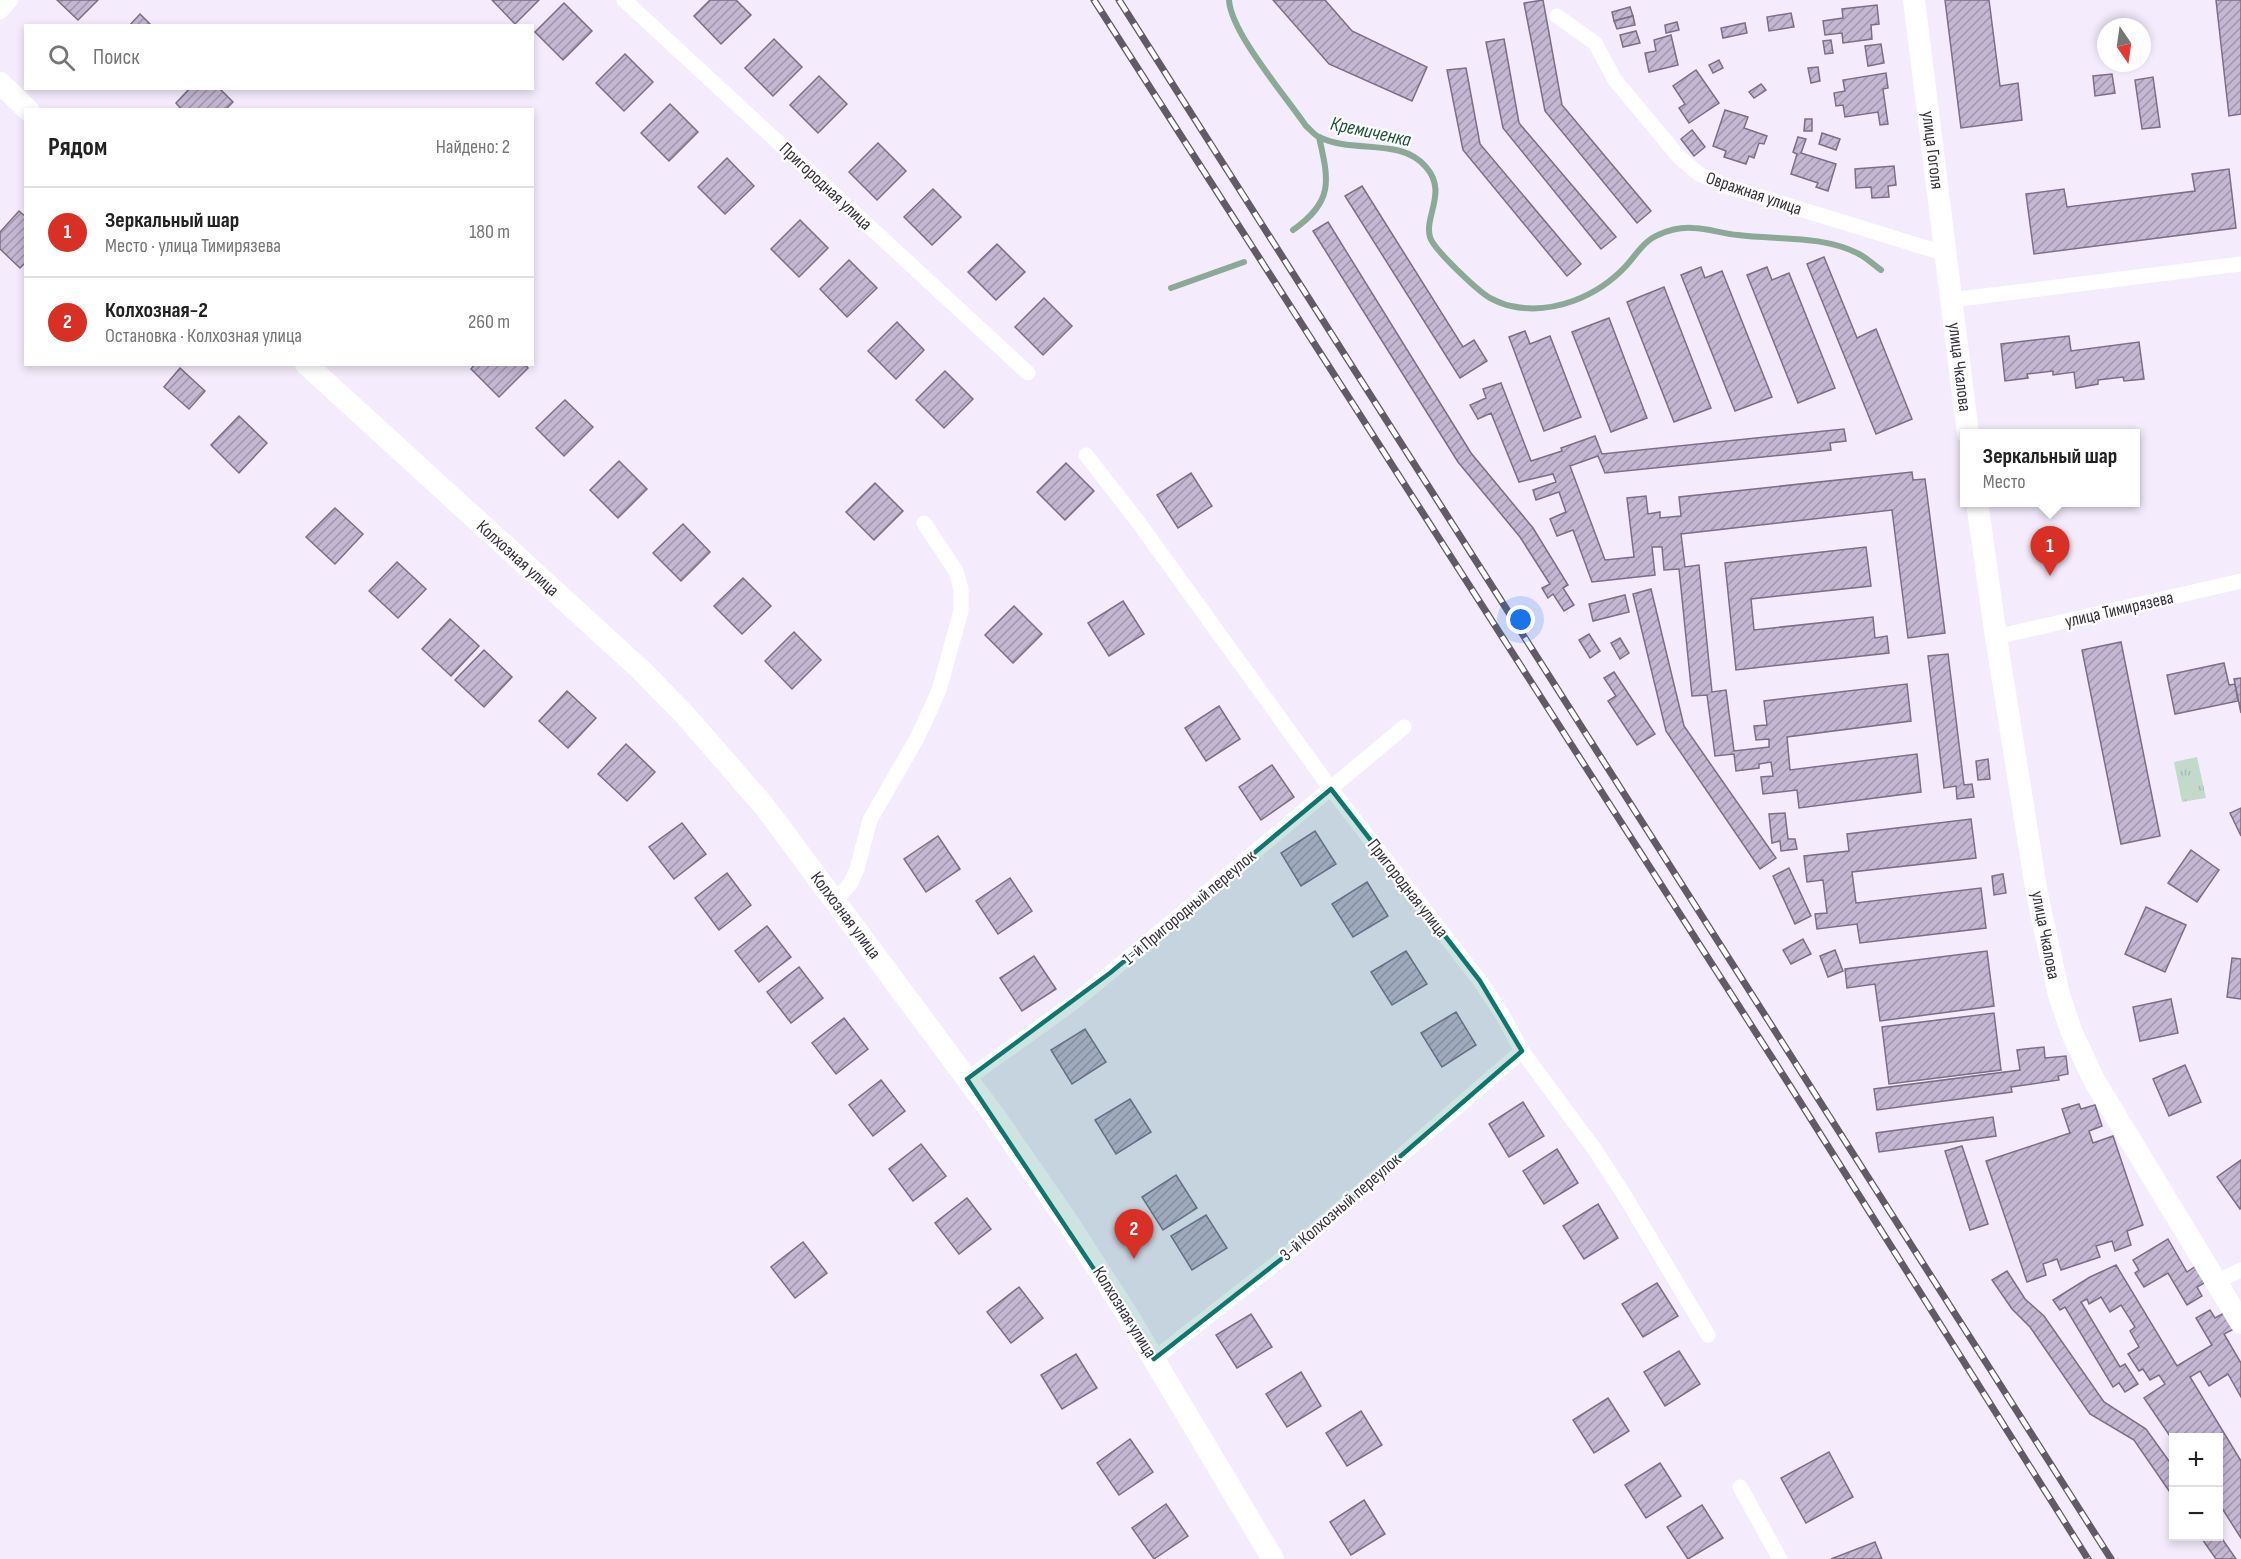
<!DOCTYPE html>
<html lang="ru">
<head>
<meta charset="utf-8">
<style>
  :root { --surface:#fff; --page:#f6f6f6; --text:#222; --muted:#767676; --line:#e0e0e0; --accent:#d93025 }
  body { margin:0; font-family:"Sofia Sans Condensed",sans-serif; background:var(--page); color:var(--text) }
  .controls { position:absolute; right:18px; bottom:18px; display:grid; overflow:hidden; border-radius:0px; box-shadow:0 3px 9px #0003 }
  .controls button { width:54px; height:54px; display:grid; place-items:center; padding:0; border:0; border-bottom:2px solid var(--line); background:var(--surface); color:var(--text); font:30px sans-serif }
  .compass { position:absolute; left:2097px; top:18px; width:54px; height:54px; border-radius:50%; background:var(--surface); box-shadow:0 3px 9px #0003; rotate:167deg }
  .you { position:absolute; left:1521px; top:620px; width:21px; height:21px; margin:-15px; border:4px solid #fff; border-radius:50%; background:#1a73e8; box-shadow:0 0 0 9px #1a73e833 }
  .badge { display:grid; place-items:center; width:39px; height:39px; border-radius:50%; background:var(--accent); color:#fff; font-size:20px; font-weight:700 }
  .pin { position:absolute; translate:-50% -50px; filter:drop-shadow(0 2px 3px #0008) }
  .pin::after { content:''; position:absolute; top:32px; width:21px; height:18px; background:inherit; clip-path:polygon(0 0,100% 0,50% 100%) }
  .popup { position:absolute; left:1960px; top:429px; width:180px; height:78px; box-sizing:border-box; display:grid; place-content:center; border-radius:0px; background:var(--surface); filter:drop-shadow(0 2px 4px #0005); font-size:20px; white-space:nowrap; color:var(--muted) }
  .popup b { font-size:22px; color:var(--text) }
  .popup::after { content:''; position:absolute; left:50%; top:100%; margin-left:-12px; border:12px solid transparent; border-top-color:var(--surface) }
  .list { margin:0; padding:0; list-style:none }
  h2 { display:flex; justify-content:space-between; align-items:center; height:78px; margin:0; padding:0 24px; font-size:26px }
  h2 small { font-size:20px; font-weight:400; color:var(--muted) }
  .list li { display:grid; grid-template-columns:39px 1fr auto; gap:18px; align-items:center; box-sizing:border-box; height:90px; padding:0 24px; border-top:2px solid var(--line) }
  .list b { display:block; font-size:22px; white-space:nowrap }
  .list p { margin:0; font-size:20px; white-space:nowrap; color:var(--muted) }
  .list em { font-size:20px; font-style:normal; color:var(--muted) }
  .icon { flex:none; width:33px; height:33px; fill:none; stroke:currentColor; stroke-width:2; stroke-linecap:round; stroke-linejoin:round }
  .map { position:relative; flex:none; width:2241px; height:1559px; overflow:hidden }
  .search { position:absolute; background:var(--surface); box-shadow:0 3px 9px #0003; left:24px; top:24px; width:510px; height:66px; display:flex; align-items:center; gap:15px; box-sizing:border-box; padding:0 21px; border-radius:0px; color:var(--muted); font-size:22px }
  .panel { position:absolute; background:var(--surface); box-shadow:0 3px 9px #0003; left:24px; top:108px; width:510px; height:258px; border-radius:0px }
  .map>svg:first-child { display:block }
  .park { fill:url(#park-tufts) }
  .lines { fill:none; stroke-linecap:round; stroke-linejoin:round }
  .stream { stroke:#8ba996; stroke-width:6 }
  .building { fill:url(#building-hatch); stroke:#7b6e87; stroke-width:1.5 }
  .street { stroke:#fff; stroke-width:15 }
  .secondary { stroke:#fff; stroke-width:22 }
  .rail-casing { stroke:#615b67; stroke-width:7 }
  .rail { stroke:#fff; stroke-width:4.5; stroke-dasharray:14; stroke-linecap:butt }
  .marked { fill:#0f766e; fill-opacity:0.2; stroke:#0f766e; stroke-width:4.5; stroke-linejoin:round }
  .labels { text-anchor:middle; stroke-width:4.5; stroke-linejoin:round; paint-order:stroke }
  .street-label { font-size:18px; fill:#37323c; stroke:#fff }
  .water-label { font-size:20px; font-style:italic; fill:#205438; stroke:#fff }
</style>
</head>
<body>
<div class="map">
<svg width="2241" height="1559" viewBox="0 0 2241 1559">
  <defs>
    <pattern id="park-tufts" width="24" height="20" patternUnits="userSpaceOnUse" patternTransform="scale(1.5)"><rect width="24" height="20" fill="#c3dacb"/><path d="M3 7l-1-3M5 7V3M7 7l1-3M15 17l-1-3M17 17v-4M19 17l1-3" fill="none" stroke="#a8bcaf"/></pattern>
    <pattern id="building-hatch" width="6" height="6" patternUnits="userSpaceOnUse" patternTransform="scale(1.5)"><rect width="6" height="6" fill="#c4b7d2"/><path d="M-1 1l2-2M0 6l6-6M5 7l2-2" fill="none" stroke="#a095ac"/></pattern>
  </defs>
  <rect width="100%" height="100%" fill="#f4ecfc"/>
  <!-- park -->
  <path class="park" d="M2197,757L2206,798L2182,802L2174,762Z"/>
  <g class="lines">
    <!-- stream -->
    <g class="stream">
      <path d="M1229,0C1231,33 1285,95 1306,126C1310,129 1314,135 1319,137C1353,154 1401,137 1426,167C1448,192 1424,216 1430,237C1433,249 1478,291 1490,298C1496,301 1504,305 1511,306C1552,315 1597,297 1626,266C1635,256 1645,240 1658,235C1669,230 1681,227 1693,228C1708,228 1723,234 1738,235C1777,240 1823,235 1859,254C1867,258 1874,265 1881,270"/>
      <path d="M1293,230C1334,201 1329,181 1319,137"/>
      <path d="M1171,288L1244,262"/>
    </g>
  </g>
  <!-- building -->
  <g class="building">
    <path d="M57,0H98L78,20Z"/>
    <path d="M492,0H539L515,24Z"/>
    <path d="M710,0H736L751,15L721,44L694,16Z"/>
    <path d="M1273,0H1325L1352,31L1427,67L1412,101L1329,64Z"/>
    <path d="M1543,0L1562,105L1651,211L1637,223L1545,111L1524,3Z"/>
    <path d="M1945,0H1989L2000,86L2018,83L2022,120L1961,128Z"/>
    <path d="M2216,0H2241V114L2229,116Z"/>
    <path d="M564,3L592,31L563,60L535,32Z"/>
    <path d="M1877,5L1879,24L1871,25L1872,39L1843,43L1842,33L1825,35L1823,21L1843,18L1842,9Z"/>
    <path d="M1630,7L1633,16L1614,21L1612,12Z"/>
    <path d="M1791,13L1794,27L1769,31L1767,17Z"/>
    <path d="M140,14L152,26H129Z"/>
    <path d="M1633,16L1635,25L1617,29L1614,21Z"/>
    <path d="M1677,22L1679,30L1666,33L1665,25Z"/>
    <path d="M1745,23L1747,33L1723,38L1721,28Z"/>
    <path d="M1636,31L1640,43L1623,47L1620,35Z"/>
    <path d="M1671,35L1678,65L1649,72L1645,53L1656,51L1654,40Z"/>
    <path d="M774,39L802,67L773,96L745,68Z"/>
    <path d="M1504,39L1519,123L1616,237L1601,249L1503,128L1486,42Z"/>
    <path d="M1831,40L1833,53L1825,54L1823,41Z"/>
    <path d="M1881,44L1884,63L1868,66L1865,46Z"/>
    <path d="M625,54L653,82L624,111L596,83Z"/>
    <path d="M1719,60L1723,68L1713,73L1709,65Z"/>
    <path d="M1818,67L1820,81L1811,83L1808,68Z"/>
    <path d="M1466,68L1480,144L1581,264L1567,276L1463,150L1447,70Z"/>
    <path d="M1696,70L1719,103L1689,123L1679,108L1685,104L1673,86Z"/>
    <path d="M1886,73L1888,88L1883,89L1888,124L1880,125L1878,112L1845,117L1843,105L1836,106L1834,93L1845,91L1843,80Z"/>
    <path d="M2112,74L2115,93L2095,96L2093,76Z"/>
    <path d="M819,76L847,104L818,133L790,105Z"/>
    <path d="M2153,77L2160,127L2142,129L2135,80Z"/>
    <path d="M1761,84L1766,90L1754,98L1749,92Z"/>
    <path d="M190,88H219L233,102L225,110H182L176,103Z"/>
    <path d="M670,104L698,132L669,161L641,133Z"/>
    <path d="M1725,110L1748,117L1744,128L1767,136L1764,144L1759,143L1754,158L1749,156L1746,164L1724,157L1726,151L1713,146Z"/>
    <path d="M1805,119H1812V131H1804Z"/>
    <path d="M1692,130L1705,147L1694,156L1681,139Z"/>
    <path d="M1822,133L1840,139L1836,150L1819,144Z"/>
    <path d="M1798,137L1806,139L1801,153L1836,164L1828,191L1816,187L1818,183L1791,174L1797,154L1793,152Z"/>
    <path d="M878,143L906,171L877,200L849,172Z"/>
    <path d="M727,158L754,186L725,214L698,187Z"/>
    <path d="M1894,166L1896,185L1888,186L1889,197L1872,198L1871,187L1856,188L1855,169Z"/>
    <path d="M2229,169L2236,228L2034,254L2026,194L2064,189L2067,207L2195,191L2192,174Z"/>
    <path d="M1362,186L1463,347L1474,340L1487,361L1460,378L1345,196Z"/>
    <path d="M933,189L961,217L932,245L904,217Z"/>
    <path d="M19,211L26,217V262L20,268L0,249V232Z"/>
    <path d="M800,220L828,248L799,277L771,249Z"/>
    <path d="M1328,222L1471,453L1533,528L1568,585L1563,588L1574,605L1564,611L1553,594L1548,598L1542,588L1550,584L1520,537L1458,462L1313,231Z"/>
    <path d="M997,244L1025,272L996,300L968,272Z"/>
    <path d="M1824,257L1857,338L1876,329L1912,419L1876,434L1807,264Z"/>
    <path d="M849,260L877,288L847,317L820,289Z"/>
    <path d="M1701,267L1705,278L1722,271L1772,397L1735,411L1681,275Z"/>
    <path d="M1767,267L1772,280L1789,273L1835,388L1798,403L1747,275Z"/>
    <path d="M1664,287L1711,408L1674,422L1627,302Z"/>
    <path d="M1044,298L1072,326L1043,355L1015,327Z"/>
    <path d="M1609,318L1647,418L1611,432L1572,332Z"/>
    <path d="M897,322L924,350L896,379L868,351Z"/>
    <path d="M1525,331L1530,344L1550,336L1581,417L1544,431L1509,337Z"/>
    <path d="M2069,336L2071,351L2139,342L2144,379L2124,381L2123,377L2098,380V384L2076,388L2074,372L2053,375V371L2027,374L2028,378L2005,381L2001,344Z"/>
    <path d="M475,364H524L528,368L499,397L471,369Z"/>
    <path d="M180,368L205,391L189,409L164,387Z"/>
    <path d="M945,371L973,399L944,428L916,400Z"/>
    <path d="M1501,383L1531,461L1562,451L1561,448L1595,436L1602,454L1844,429L1846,441L1830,443L1831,450L1605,473L1598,456L1570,466L1605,560L1634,557L1627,498L1646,496L1648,514L1660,512V518L1681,516L1679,497L1912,472L1913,480L1925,479L1945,633L1908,638L1892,510L1681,534L1685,567L1699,565L1712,692L1726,690L1734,751L1769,747V739L1756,740L1754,726L1767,725L1764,701L1907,684L1911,721L1787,737L1790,770L1917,754L1921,792L1799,808L1797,790L1763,794L1761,777L1773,776L1771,762L1759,764V768L1736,771L1734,754L1715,756L1707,695L1692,696L1679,569L1664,570L1662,547H1652L1655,575L1592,582L1573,530L1557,536L1550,519L1566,512L1559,492L1536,500L1533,490L1556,482L1553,474L1519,482L1491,413L1478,419L1470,405L1486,398L1483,389Z"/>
    <path d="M565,400L593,427L564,456L536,428Z"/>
    <path d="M239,416L267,443L239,473L211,445Z"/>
    <path d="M619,461L647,489L618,518L590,490Z"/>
    <path d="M1066,463L1094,491L1065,520L1037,492Z"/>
    <path d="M1191,473L1212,506L1178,528L1157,495Z"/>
    <path d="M875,483L903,511L874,540L846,512Z"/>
    <path d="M335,508L363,534L335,564L306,537Z"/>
    <path d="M683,524L710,552L681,581L653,553Z"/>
    <path d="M1866,547L1871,586L1751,599L1754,630L1873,617L1875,638L1887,636L1889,653L1736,670L1725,563Z"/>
    <path d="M397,562L426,589L398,618L369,591Z"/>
    <path d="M743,578L771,606L742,634L714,606Z"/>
    <path d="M1651,589L1684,726L1776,858L1760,869L1666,731L1633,594Z"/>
    <path d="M1625,595L1629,612L1593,621L1589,604Z"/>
    <path d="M1123,601L1144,634L1109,656L1088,623Z"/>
    <path d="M1014,606L1042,634L1013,663L985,635Z"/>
    <path d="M450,619L479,646L451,676L422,649Z"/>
    <path d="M794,632L821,660L792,689L765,661Z"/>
    <path d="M1589,634L1600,651L1590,658L1579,640Z"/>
    <path d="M1620,638L1629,653L1620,659L1611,643Z"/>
    <path d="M2121,642L2160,836L2121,844L2082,650Z"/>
    <path d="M484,650L512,677L484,707L455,680Z"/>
    <path d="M1948,654L1964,785L1972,784L1974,797L1957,799L1956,786L1944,788L1928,656Z"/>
    <path d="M2224,663L2229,685L2235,684L2238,701L2175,714L2167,675Z"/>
    <path d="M1614,672L1655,734L1637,745L1608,701L1616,696L1604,678Z"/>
    <path d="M2241,678V713L2234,679Z"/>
    <path d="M567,691L596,718L568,748L539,721Z"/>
    <path d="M1219,706L1240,739L1206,761L1185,728Z"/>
    <path d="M626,744L655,772L627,801L598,774Z"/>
    <path d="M1988,759L1990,779L1978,780L1976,761Z"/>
    <path d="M1272,765L1294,797L1261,820L1239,787Z"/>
    <path d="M2241,808V836L2230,813Z"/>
    <path d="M1785,813L1788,839H1795L1797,849L1781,851L1780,841L1772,843L1769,814Z"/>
    <path d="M1971,819L1976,858L1852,872L1856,903L1981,888L1986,928L1860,943L1857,924L1817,929L1815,914L1827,913L1823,880L1807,882L1804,856L1849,851L1847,834Z"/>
    <path d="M682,823L706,854L674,879L649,847Z"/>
    <path d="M1315,831L1336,864L1301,886L1281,853Z"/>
    <path d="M938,836L960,869L926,892L904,859Z"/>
    <path d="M2191,850L2219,870L2197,902L2168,883Z"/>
    <path d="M1789,868L1811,916L1795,924L1773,876Z"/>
    <path d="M727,873L751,905L719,930L695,898Z"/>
    <path d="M2003,874L2006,893L1994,895L1992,876Z"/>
    <path d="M1010,878L1032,911L998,934L976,901Z"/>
    <path d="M1367,882L1388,916L1353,937L1332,904Z"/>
    <path d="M2146,907L2186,925L2165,972L2125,954Z"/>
    <path d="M767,926L791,957L759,982L735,951Z"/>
    <path d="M1803,939L1811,954L1791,964L1783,950Z"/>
    <path d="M1835,950L1843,971L1828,977L1820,956Z"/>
    <path d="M1406,951L1427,984L1392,1005L1371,972Z"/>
    <path d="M1987,951L1994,1006L1880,1021L1875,984L1847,988L1845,969Z"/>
    <path d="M1034,956L1056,989L1022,1011L1000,978Z"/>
    <path d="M2232,958L2241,959V999L2227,997Z"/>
    <path d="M799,967L823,998L791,1023L767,992Z"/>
    <path d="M2171,999L2178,1033L2140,1041L2133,1007Z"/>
    <path d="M1456,1012L1476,1045L1442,1067L1421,1033Z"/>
    <path d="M1994,1013L2001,1070L1889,1084L1882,1027Z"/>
    <path d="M844,1018L868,1049L836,1074L812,1043Z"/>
    <path d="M1085,1029L1106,1062L1072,1084L1051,1050Z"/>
    <path d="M2044,1047L2045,1058L2066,1056L2068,1074L2058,1076L2059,1080L2011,1087L2012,1092L1877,1110L1874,1089L2020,1070L2017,1050Z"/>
    <path d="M2185,1065L2201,1102L2169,1116L2153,1079Z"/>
    <path d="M881,1080L905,1111L873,1136L849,1105Z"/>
    <path d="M1130,1099L1151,1132L1116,1154L1095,1120Z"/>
    <path d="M1523,1102L1544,1136L1509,1157L1489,1124Z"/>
    <path d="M2079,1104L2081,1109L2095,1105L2102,1126L2089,1131L2093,1143L2113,1136L2143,1225L2127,1231L2131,1245L2115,1251L2112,1241L2096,1246L2100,1257L2061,1270L2057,1259L2043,1264L2046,1275L2027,1282L1986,1161L2070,1133L2062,1109Z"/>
    <path d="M1993,1117L1996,1136L1879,1152L1876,1133Z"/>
    <path d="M921,1144L946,1176L913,1201L889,1169Z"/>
    <path d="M1962,1146L1988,1224L1970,1230L1945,1151Z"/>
    <path d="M1557,1149L1578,1183L1544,1204L1523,1171Z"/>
    <path d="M2241,1160V1208L2240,1209L2217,1177Z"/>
    <path d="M1176,1175L1197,1208L1163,1230L1142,1197Z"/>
    <path d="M967,1198L991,1229L959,1254L935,1223Z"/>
    <path d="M1598,1204L1618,1238L1584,1259L1563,1226Z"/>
    <path d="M1206,1215L1227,1248L1192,1270L1171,1236Z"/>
    <path d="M2168,1239L2187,1272L2196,1266L2206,1282L2197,1287L2202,1296L2187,1305L2168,1273L2144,1287L2135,1273L2139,1270L2133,1260Z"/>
    <path d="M803,1242L827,1273L795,1298L771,1267Z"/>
    <path d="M2116,1265L2177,1366L2212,1345L2196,1318L2210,1310L2215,1318L2224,1313L2234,1329L2224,1334L2241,1363V1397L2228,1374L2209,1386L2200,1371L2190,1377L2241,1461V1538L2218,1502V1438H2174V1442L2144,1398L2165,1384L2159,1375L2150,1380L2143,1369L2139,1371L2128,1354L2139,1347L2130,1331L2135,1327L2121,1305L2110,1312L2101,1297L2089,1304L2087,1299L2081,1302L2120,1367L2125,1364L2138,1384L2125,1392L2119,1383L2113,1387L2065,1307L2060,1310L2053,1300L2090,1277Z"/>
    <path d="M2007,1271L2025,1299L2044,1316L2104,1402L2146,1429L2174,1468V1498L2134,1440L2090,1414L2030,1327L2012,1309L1992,1280Z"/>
    <path d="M1657,1283L1678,1316L1643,1337L1622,1304Z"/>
    <path d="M1019,1287L1043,1318L1011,1343L987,1312Z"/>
    <path d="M1251,1314L1272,1347L1237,1368L1216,1335Z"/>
    <path d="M1679,1351L1700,1384L1665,1406L1644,1372Z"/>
    <path d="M1076,1354L1097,1388L1062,1409L1041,1375Z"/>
    <path d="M1301,1372L1321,1406L1287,1427L1266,1394Z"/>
    <path d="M1608,1398L1629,1431L1594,1453L1573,1420Z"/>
    <path d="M1361,1411L1382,1445L1347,1466L1326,1433Z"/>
    <path d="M1130,1439L1153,1472L1119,1495L1097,1463Z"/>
    <path d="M1829,1452L1853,1497L1806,1523L1781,1478Z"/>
    <path d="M1660,1463L1681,1496L1646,1518L1625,1485Z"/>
    <path d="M1364,1500L1385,1534L1351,1555L1330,1522Z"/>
    <path d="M1166,1504L1188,1536L1154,1559L1132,1528Z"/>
    <path d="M1702,1505L1723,1538L1688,1559L1667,1527Z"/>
    <path d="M2218,1533L2236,1559H2216L2200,1536H2218Z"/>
    <path d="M1875,1542L1882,1559H1831Z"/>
  </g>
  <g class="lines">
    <!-- street -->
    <g class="street">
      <path d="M624,0L1028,373"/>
      <path d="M0,12L11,0"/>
      <path d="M1557,16L1595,43L1615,80L1679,157L1699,174L1729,187L1946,254"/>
      <path d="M1951,300L2241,264"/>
      <path d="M1086,455L1136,519L1331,789L1480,981L1502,1014L1522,1051L1595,1150L1623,1193L1708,1335"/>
      <path d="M1996,637L2241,581"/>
      <path d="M835,901L850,884L857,869L870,820L916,740L928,715L939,690L961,611V589L956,571L924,523"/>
      <path d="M967,1079L1069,1006L1110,973L1404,727"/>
      <path d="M2216,1282L2241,1270"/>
      <path d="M1154,1359L1284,1257L1522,1051"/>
      <path d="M1740,1487L1780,1559"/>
    </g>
    <!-- secondary -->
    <g class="secondary">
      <path d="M1914,0L1968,434"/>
      <path d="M0,83L28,110"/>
      <path d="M306,364L641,670L685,715L765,807L996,1118L1067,1221L1125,1311L1273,1559"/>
      <path d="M1977,502L1996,637L2037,894L2059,995L2072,1033L2094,1080L2241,1323"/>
    </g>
    <!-- rail casing -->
    <g class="rail-casing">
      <g id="rail">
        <path d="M1094,0L1792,1089L2088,1559"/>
        <path d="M1119,0L2111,1559"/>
      </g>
    </g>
    <!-- rail -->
    <use href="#rail" class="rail"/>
  </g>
  <!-- marked area -->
  <path class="marked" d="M1331,789L1480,981L1522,1051L1284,1257L1154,1359L967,1079L1110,973Z"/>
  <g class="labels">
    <!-- street labels -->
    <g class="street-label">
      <text transform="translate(1933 150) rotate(83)" y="6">улица Гоголя</text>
      <text transform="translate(826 186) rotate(43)" y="6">Пригородная улица</text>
      <text transform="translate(1754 193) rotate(19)" y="6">Овражная улица</text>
      <text transform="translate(1960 367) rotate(83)" y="6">улица Чкалова</text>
      <text transform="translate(518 558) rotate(42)" y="6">Колхозная улица</text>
      <text transform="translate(2119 609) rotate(-13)" y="6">улица Тимирязева</text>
      <text transform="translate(1408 888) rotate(52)" y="6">Пригородная улица</text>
      <text transform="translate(1189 907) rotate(-40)" y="6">1-й Пригородный переулок</text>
      <text transform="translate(846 915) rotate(53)" y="6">Колхозная улица</text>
      <text transform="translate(2046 935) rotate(79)" y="6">улица Чкалова</text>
      <text transform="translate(1340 1207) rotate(-41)" y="6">3-й Колхозный переулок</text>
      <text transform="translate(1125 1312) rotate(58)" y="6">Колхозная улица</text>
    </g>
    <!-- water labels -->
    <g class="water-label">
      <text transform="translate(1371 131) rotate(12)" y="7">Кремиченка</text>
    </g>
  </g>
</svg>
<div class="controls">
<button>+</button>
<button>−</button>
</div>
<svg class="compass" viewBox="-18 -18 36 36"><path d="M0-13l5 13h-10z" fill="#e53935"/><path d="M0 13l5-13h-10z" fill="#767676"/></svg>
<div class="you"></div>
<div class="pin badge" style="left:2050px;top:576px">1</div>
<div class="popup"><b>Зеркальный шар</b>Место</div>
<div class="pin badge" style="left:1134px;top:1259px">2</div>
<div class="search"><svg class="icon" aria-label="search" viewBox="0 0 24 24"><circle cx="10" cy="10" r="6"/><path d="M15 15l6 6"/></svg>Поиск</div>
<section class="panel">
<h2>Рядом<small>Найдено: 2</small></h2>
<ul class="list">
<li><span class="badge">1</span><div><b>Зеркальный шар</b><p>Место · улица Тимирязева</p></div><em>180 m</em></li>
<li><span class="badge">2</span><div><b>Колхозная-2</b><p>Остановка · Колхозная улица</p></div><em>260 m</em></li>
</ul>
</section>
</div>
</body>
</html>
